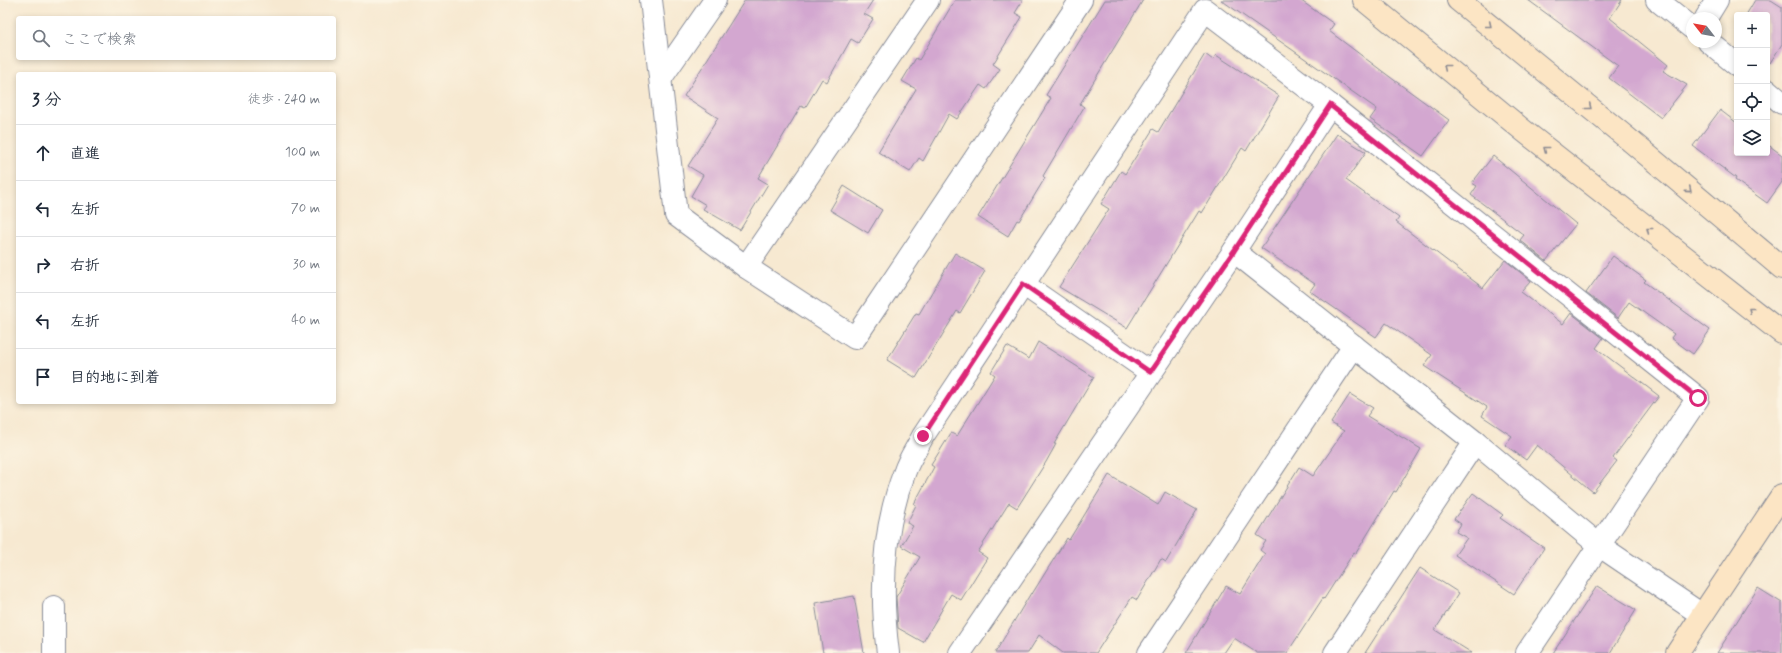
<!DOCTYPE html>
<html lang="ja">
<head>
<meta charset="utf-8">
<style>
  :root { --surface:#fff; --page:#f6f6f7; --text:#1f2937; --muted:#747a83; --line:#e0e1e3 }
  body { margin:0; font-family:Mynerve,"Klee One",sans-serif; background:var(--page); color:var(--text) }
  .controls { position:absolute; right:12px; top:12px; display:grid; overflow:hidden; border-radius:4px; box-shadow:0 2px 6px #0003 }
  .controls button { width:36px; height:36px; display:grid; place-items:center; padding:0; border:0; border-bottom:1px solid var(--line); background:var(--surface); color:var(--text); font:20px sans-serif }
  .compass { position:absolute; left:1686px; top:12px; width:36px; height:36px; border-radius:50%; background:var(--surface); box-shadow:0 2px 6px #0003; rotate:301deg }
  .stop { position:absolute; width:12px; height:12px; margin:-9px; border:3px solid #db2777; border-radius:50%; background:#fff }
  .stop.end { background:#db2777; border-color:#fff; box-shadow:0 1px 4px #0008 }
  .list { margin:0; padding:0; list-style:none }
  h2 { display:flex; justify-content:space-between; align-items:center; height:52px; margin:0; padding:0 16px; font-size:17px }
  h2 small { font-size:13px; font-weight:400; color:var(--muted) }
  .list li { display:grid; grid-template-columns:26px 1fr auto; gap:12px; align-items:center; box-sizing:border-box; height:56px; padding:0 16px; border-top:1px solid var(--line) }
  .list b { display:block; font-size:15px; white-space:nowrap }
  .list em { font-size:13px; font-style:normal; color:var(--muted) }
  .icon { flex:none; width:22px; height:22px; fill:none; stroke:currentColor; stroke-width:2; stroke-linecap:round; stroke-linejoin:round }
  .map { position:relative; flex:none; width:1782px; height:653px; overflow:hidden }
  .search { position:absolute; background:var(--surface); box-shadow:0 2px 6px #0003; left:16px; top:16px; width:320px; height:44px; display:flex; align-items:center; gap:10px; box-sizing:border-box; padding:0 14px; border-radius:4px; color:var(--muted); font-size:15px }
  .panel { position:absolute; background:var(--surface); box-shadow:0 2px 6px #0003; left:16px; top:72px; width:320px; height:332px; border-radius:4px }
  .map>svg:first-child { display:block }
  .building { fill:#d3a7d0 }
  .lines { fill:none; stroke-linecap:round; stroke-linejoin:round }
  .street-casing { stroke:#898c98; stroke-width:24 }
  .secondary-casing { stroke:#898c98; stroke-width:24 }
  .street { stroke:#fff; stroke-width:22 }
  .secondary { stroke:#fce5c4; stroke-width:22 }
  .oneway { stroke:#8c8a91 }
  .route { stroke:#db2777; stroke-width:5 }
</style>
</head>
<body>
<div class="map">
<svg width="1782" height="653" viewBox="0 0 1782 653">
  <rect width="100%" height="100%" fill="#fcf5e5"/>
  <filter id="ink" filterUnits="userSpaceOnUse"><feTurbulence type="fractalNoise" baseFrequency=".025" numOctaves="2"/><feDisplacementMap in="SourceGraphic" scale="8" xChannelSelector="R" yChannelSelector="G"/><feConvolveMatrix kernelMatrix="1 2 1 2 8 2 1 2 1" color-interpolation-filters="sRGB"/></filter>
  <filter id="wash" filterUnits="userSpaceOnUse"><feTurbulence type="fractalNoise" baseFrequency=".012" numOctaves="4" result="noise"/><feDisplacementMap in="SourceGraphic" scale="16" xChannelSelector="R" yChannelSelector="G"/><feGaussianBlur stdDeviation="0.9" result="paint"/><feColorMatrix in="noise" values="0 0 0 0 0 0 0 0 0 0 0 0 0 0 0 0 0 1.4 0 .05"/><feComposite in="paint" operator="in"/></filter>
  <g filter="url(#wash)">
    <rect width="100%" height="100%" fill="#f7e9d1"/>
    <g id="blocks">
      <!-- building -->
      <g class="building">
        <path d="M745,0H873L864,14L873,19L858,43L851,39L827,82L822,79L805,108L801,106L758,178L768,184L740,230L703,209L706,205L691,196L703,175L688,166L718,118L684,96Z"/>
        <path d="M955,0H1023L1015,13L1022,17L993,64L1000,69L986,89L980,85L957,119L949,114L923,161L919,158L910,172L878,152L916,89L902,81L916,58L919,60Z"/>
        <path d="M1105,0H1143L1080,104L1084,107L1043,176L1045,178L1019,221L1017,220L1008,236L978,217L1051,98L1046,95Z"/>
        <path d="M1221,0H1300L1334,24L1329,31L1394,80L1449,120L1423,156L1370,119L1377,109Z"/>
        <path d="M1528,0H1622L1610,18L1668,65L1663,71L1687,85L1661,118L1609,78L1618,66Z"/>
        <path d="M1755,0H1771L1782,7V44L1770,63L1767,61V15H1746Z"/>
        <path d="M1205,54L1213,60L1216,55L1279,96L1246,151L1242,148L1202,213L1199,211L1127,328L1059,287L1109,209L1101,204L1121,171L1125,174L1153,129L1158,132Z"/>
        <path d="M1720,110L1737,123V153H1767V144L1782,155V182L1767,203L1735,180L1736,178L1693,146Z"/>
        <path d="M1337,134L1366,152L1346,180L1399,218L1396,222L1483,288L1505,260L1531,281L1521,292L1563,324L1571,313L1603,338L1596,348L1659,396L1613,458L1617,461L1593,492L1537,445L1526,460L1505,445L1512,436L1482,416L1487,407L1424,366L1432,355L1386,323L1376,337L1310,291L1315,284L1261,248Z"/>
        <path d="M1493,156L1576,224L1546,261L1520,240L1524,235L1471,195L1477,186L1472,183Z"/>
        <path d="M844,186L882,210L868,233L830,210Z"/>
        <path d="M955,253L985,271L960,313L957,311L916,378L887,360L916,313L919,314Z"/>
        <path d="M1613,256L1646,280L1644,282L1710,330L1693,354L1671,338L1674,334L1629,302L1618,318L1586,293Z"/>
        <path d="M1038,342L1094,377L1054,444H1056L1046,462L1017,508L1009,503L978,552L987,558L961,600L951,594L923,642L898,628L896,597L920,557L901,546L913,526L907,523L916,505L914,504L934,467L931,465L951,433L957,436L995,375L991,372L1007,346L1029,359Z"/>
        <path d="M1350,394L1373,408L1367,416L1421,449L1396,492L1394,491L1356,553L1354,552L1324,599L1323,598L1287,653H1257L1234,638L1224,653H1186L1226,586L1240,594L1265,554L1260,550L1266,541L1257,535L1299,467L1313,476L1344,431L1331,423Z"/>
        <path d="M1109,475L1158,505L1165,492L1197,510L1166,562L1161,559L1137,600L1132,597L1096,653H1063L1039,635L1028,653H995L1031,593L1032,594L1067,538L1069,540Z"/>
        <path d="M1473,493L1503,515L1500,518L1544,548L1514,594L1455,555L1467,538L1456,532L1461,524L1454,519Z"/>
        <path d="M1420,568L1459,593L1435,630L1472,653H1365Z"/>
        <path d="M1597,586L1636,610L1610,653H1553Z"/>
        <path d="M1758,588L1782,603V653H1717Z"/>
        <path d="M854,596L864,653H823L815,603Z"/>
      </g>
    </g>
  </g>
  <g filter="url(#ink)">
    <use href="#blocks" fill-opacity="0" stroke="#898c98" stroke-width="1"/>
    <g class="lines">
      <!-- street casing -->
      <g class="street-casing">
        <g id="street">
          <path d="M651,0L676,215L746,267L855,338L1081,0"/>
          <path d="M1657,0L1692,28"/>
          <path d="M1706,18L1717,0"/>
          <path d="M1709,42L1737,65"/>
          <path d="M661,78L715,0"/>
          <path d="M1767,90L1782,103"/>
          <path d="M1234,251L1475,442L1600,546L1702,615"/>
          <path d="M746,267L928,0"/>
          <path d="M1023,284L1150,372"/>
          <path d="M54,607V653"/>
          <path d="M888,653C880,592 882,530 905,471C909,459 917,448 923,436L1205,10L1330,105L1698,398L1527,653"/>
          <path d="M960,653L1234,251L1330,105"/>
          <path d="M1149,653L1354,346"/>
          <path d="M1335,653L1475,442"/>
        </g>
      </g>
      <!-- secondary casing -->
      <g class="secondary-casing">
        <g id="secondary">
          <path d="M1364,0L1524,131L1782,333"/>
          <path d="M1458,0L1627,138L1782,268"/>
          <path d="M1677,653L1782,495"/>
        </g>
      </g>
      <!-- street -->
      <use href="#street" class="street"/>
      <!-- secondary -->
      <use href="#secondary" class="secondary"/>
    </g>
    <!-- one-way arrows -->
    <defs><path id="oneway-chevron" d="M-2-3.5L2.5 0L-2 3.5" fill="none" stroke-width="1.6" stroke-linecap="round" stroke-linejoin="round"/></defs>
    <g class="oneway">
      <use href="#oneway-chevron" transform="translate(1489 25) rotate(39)"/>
      <use href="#oneway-chevron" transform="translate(1446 67) rotate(-141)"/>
      <use href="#oneway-chevron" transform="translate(1589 107) rotate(39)"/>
      <use href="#oneway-chevron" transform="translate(1546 149) rotate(-142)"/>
      <use href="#oneway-chevron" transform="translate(1689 190) rotate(40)"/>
      <use href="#oneway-chevron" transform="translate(1649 230) rotate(-142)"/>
      <use href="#oneway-chevron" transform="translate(1751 310) rotate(-142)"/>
    </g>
  </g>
  <g class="lines" filter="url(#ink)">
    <!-- route -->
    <path class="route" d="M923,436L1023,284L1150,372L1234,251L1330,105L1698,398"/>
  </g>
</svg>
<div class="controls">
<button>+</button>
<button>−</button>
<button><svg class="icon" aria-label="locate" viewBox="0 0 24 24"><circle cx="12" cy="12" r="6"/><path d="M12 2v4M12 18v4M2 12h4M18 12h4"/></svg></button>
<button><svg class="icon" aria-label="layers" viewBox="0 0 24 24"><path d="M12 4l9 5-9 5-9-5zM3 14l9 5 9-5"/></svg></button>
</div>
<svg class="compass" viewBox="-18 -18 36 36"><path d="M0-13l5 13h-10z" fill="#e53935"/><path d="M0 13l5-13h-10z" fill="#747a83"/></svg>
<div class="stop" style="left:1698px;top:398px"></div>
<div class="stop end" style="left:923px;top:436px"></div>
<div class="search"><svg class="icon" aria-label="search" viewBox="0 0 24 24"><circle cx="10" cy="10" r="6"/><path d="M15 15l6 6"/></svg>ここで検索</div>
<section class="panel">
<h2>3 分<small>徒歩 · 240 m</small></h2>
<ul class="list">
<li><svg class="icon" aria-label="ahead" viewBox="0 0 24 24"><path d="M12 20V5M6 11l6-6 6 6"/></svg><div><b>直進</b></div><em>100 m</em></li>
<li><svg class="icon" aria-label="left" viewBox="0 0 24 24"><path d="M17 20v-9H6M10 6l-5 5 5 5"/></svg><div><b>左折</b></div><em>70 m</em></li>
<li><svg class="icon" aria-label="right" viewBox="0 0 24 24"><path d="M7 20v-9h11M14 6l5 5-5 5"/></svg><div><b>右折</b></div><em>30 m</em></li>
<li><svg class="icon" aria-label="left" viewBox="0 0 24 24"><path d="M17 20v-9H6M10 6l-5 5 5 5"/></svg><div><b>左折</b></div><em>40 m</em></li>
<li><svg class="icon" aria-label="arrive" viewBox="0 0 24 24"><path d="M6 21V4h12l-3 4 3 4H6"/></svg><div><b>目的地に到着</b></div></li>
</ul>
</section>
</div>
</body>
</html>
